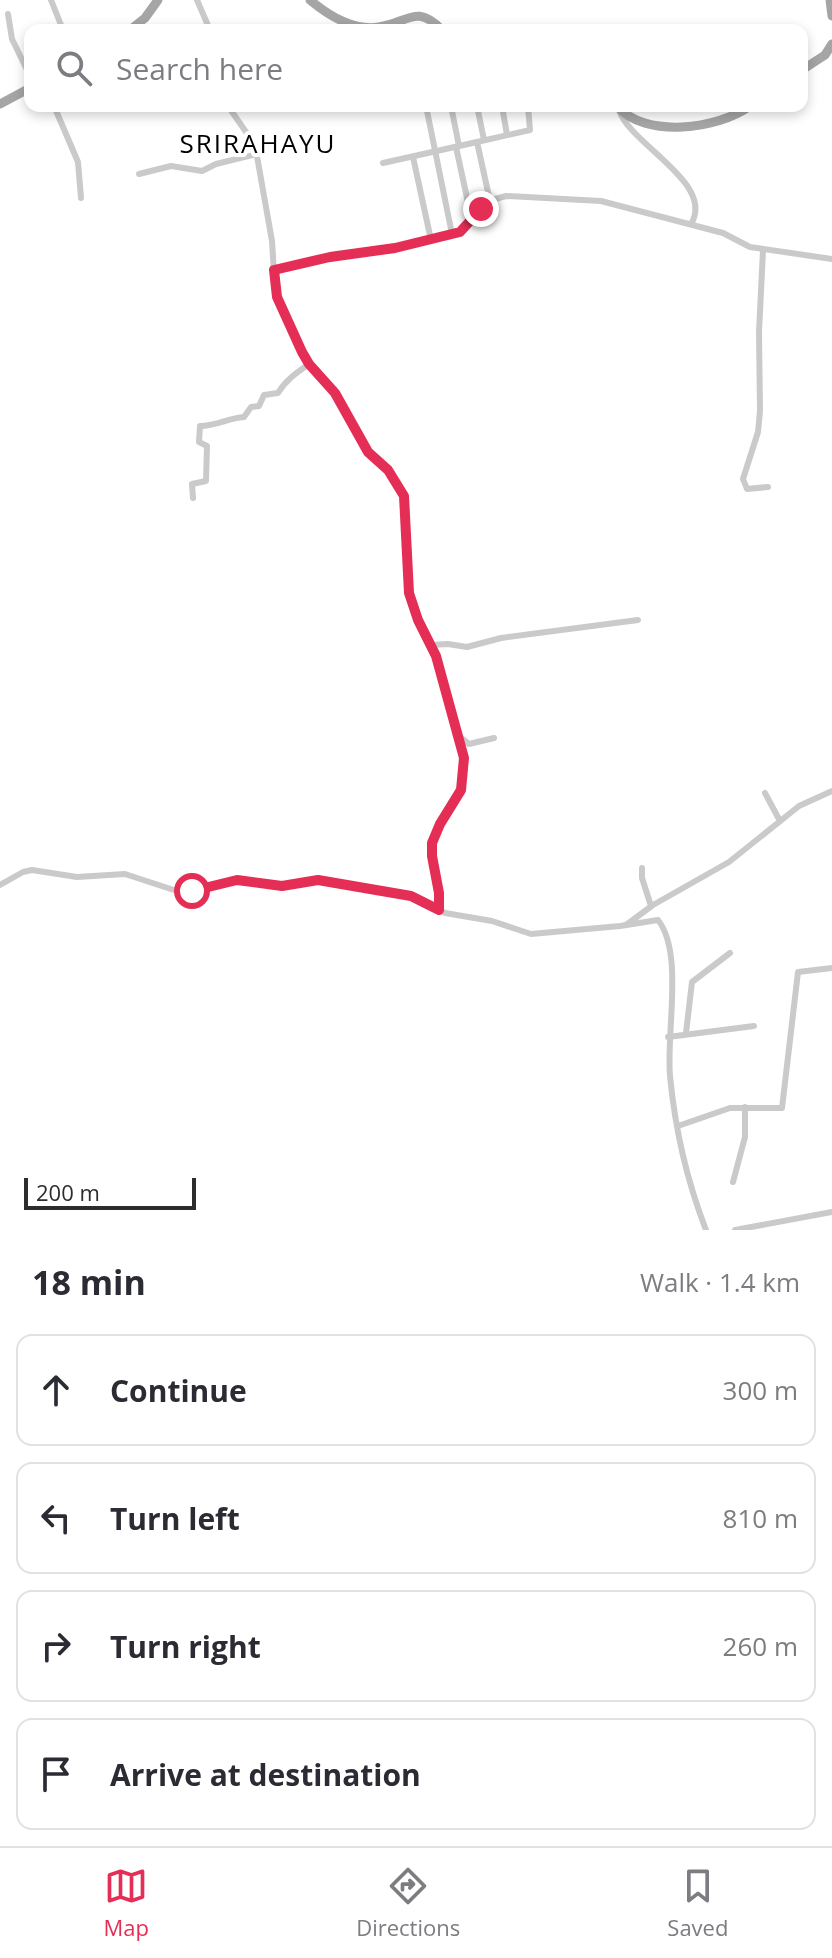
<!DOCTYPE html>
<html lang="en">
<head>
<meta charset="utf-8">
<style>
  :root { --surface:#fff; --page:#f7f7f7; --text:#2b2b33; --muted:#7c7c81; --line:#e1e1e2; --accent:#e52e55 }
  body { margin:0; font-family:"Open Sans",sans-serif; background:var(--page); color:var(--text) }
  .scale { position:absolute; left:24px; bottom:20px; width:172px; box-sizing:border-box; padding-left:8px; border:4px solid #2d2d2d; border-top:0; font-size:22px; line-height:28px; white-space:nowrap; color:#2d2d2d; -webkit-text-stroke:6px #fff; paint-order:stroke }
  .stop { position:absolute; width:24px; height:24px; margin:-18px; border:6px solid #e52e55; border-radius:50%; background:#fff }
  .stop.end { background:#e52e55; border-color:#fff; box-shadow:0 2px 8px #0008 }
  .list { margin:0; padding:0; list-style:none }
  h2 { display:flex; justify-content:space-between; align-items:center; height:104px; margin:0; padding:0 32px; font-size:34px }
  h2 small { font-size:26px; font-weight:400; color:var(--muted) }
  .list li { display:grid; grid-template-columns:52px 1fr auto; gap:24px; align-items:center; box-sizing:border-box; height:112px; margin:0 16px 16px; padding:0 16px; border:2px solid var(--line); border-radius:16px }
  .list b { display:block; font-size:30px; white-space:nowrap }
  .list em { font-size:26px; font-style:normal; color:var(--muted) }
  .icon { flex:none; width:44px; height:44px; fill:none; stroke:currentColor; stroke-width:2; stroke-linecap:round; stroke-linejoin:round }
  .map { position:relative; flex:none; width:832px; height:1230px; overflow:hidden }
  .search { position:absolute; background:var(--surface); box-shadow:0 4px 12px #0003; left:24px; right:24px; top:24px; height:88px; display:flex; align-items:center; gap:20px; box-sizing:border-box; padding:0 28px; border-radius:16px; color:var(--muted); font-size:30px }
  .sheet { height:616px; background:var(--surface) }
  nav { display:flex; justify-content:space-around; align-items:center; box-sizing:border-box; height:112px; border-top:2px solid var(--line); background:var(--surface); font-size:22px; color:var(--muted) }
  nav a { display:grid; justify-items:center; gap:4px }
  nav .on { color:var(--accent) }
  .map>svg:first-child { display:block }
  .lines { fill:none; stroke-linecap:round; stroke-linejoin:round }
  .street { stroke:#cacaca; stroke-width:6 }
  .primary { stroke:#a5a5a5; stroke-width:9 }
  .route { stroke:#e52e55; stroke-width:10 }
  .labels { text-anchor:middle; stroke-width:8; stroke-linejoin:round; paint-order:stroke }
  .quarter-label { font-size:26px; letter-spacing:2px; fill:#000; stroke:#fff }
</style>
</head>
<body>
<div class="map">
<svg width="832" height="1230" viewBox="0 0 832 1230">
  <rect width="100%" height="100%" fill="#fff"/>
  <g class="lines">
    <!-- street -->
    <g class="street">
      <path d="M51,0L63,30"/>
      <path d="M197,0L210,30"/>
      <path d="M8,14L12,39L30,76"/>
      <path d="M54,106L78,162L81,198"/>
      <path d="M228,106L255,145L272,241L275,289L292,332L309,364L335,393L368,452L388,470L404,496L409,593L418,620L436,656L464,758L461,790L440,824L432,843L439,910"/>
      <path d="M426,106L452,234"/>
      <path d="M451,106L459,146"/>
      <path d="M477,106L484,140"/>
      <path d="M502,106L507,135"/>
      <path d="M619,110C630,145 716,183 691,224"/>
      <path d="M456,147L472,221"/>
      <path d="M413,157L431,240"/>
      <path d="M383,163L477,142"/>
      <path d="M139,174L171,166L202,171L216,164L257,154"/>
      <path d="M490,201L477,142L530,130L528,106"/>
      <path d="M763,250L759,332L760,411L758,432L743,479L747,489L768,487"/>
      <path d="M274,270L330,257L395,248L460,232L488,201L506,196L601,201L723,233L750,247L832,259"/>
      <path d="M193,498L192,484L206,481L207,446L199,442L200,426C217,426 228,418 244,417L251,407L259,406L264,395L278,393C286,380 296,373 309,364"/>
      <path d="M431,645L448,644L467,647L501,638L638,620"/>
      <path d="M456,734L469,744L494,738"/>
      <path d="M765,793L780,821"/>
      <path d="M642,868V878L651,906"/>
      <path d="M0,885L23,872L32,870L77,877L125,874L183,893L237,880L282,886L318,880L411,896L445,913L492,921L531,934L620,926L658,920C684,953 666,1032 670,1076C675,1128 687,1181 706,1230"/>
      <path d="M626,925L653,905L729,862L799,806L832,791"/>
      <path d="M686,1033L692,982L730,953"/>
      <path d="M668,1037L754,1026"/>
      <path d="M678,1126L730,1108H782L798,972L832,968"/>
      <path d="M733,1182L745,1137V1107"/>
      <path d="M735,1230L832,1212"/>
    </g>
    <!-- primary -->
    <g class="primary">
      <path d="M310,0C329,16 353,31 379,27C408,23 416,3 442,30"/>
      <path d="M830,0L832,16"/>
      <path d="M130,30L145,18L158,0"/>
      <path d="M802,70L825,55L832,44"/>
      <path d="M0,104L30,88"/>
      <path d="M617,106C645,139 718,129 750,106"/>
    </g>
  </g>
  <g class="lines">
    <!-- route -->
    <path class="route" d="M192,891L237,880L282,886L318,880L411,896L439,910V893L432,856V843L440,824L461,790L464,758L436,656L418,620L409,593L404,496L388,470L368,452L335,393L309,364L302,352L277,297L274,270L330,257L395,248L460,232L481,209"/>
  </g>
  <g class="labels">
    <!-- quarter labels -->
    <g class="quarter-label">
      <text x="258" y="153">SRIRAHAYU</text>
    </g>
  </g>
</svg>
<div class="scale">200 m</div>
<div class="stop" style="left:192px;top:891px"></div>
<div class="stop end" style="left:481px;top:209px"></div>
<div class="search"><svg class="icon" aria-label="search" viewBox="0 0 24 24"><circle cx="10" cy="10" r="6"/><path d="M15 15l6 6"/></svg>Search here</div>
</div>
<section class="sheet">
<h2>18 min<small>Walk · 1.4 km</small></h2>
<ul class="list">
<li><svg class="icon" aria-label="ahead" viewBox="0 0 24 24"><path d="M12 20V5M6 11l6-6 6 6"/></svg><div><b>Continue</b></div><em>300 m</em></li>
<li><svg class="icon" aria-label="left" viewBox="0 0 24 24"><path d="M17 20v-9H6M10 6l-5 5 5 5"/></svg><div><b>Turn left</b></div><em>810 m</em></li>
<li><svg class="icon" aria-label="right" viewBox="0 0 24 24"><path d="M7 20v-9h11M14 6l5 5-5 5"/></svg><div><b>Turn right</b></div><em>260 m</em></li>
<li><svg class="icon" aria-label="arrive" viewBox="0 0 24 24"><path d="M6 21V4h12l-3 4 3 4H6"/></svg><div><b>Arrive at destination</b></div></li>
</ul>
</section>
<nav>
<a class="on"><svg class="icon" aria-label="map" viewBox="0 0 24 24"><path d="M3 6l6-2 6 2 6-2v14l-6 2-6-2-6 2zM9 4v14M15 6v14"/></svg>Map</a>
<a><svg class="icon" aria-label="directions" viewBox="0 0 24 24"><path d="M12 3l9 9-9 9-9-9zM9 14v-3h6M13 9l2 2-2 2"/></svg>Directions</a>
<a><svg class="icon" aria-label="saved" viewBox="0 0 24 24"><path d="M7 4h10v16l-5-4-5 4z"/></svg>Saved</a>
</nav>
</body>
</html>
